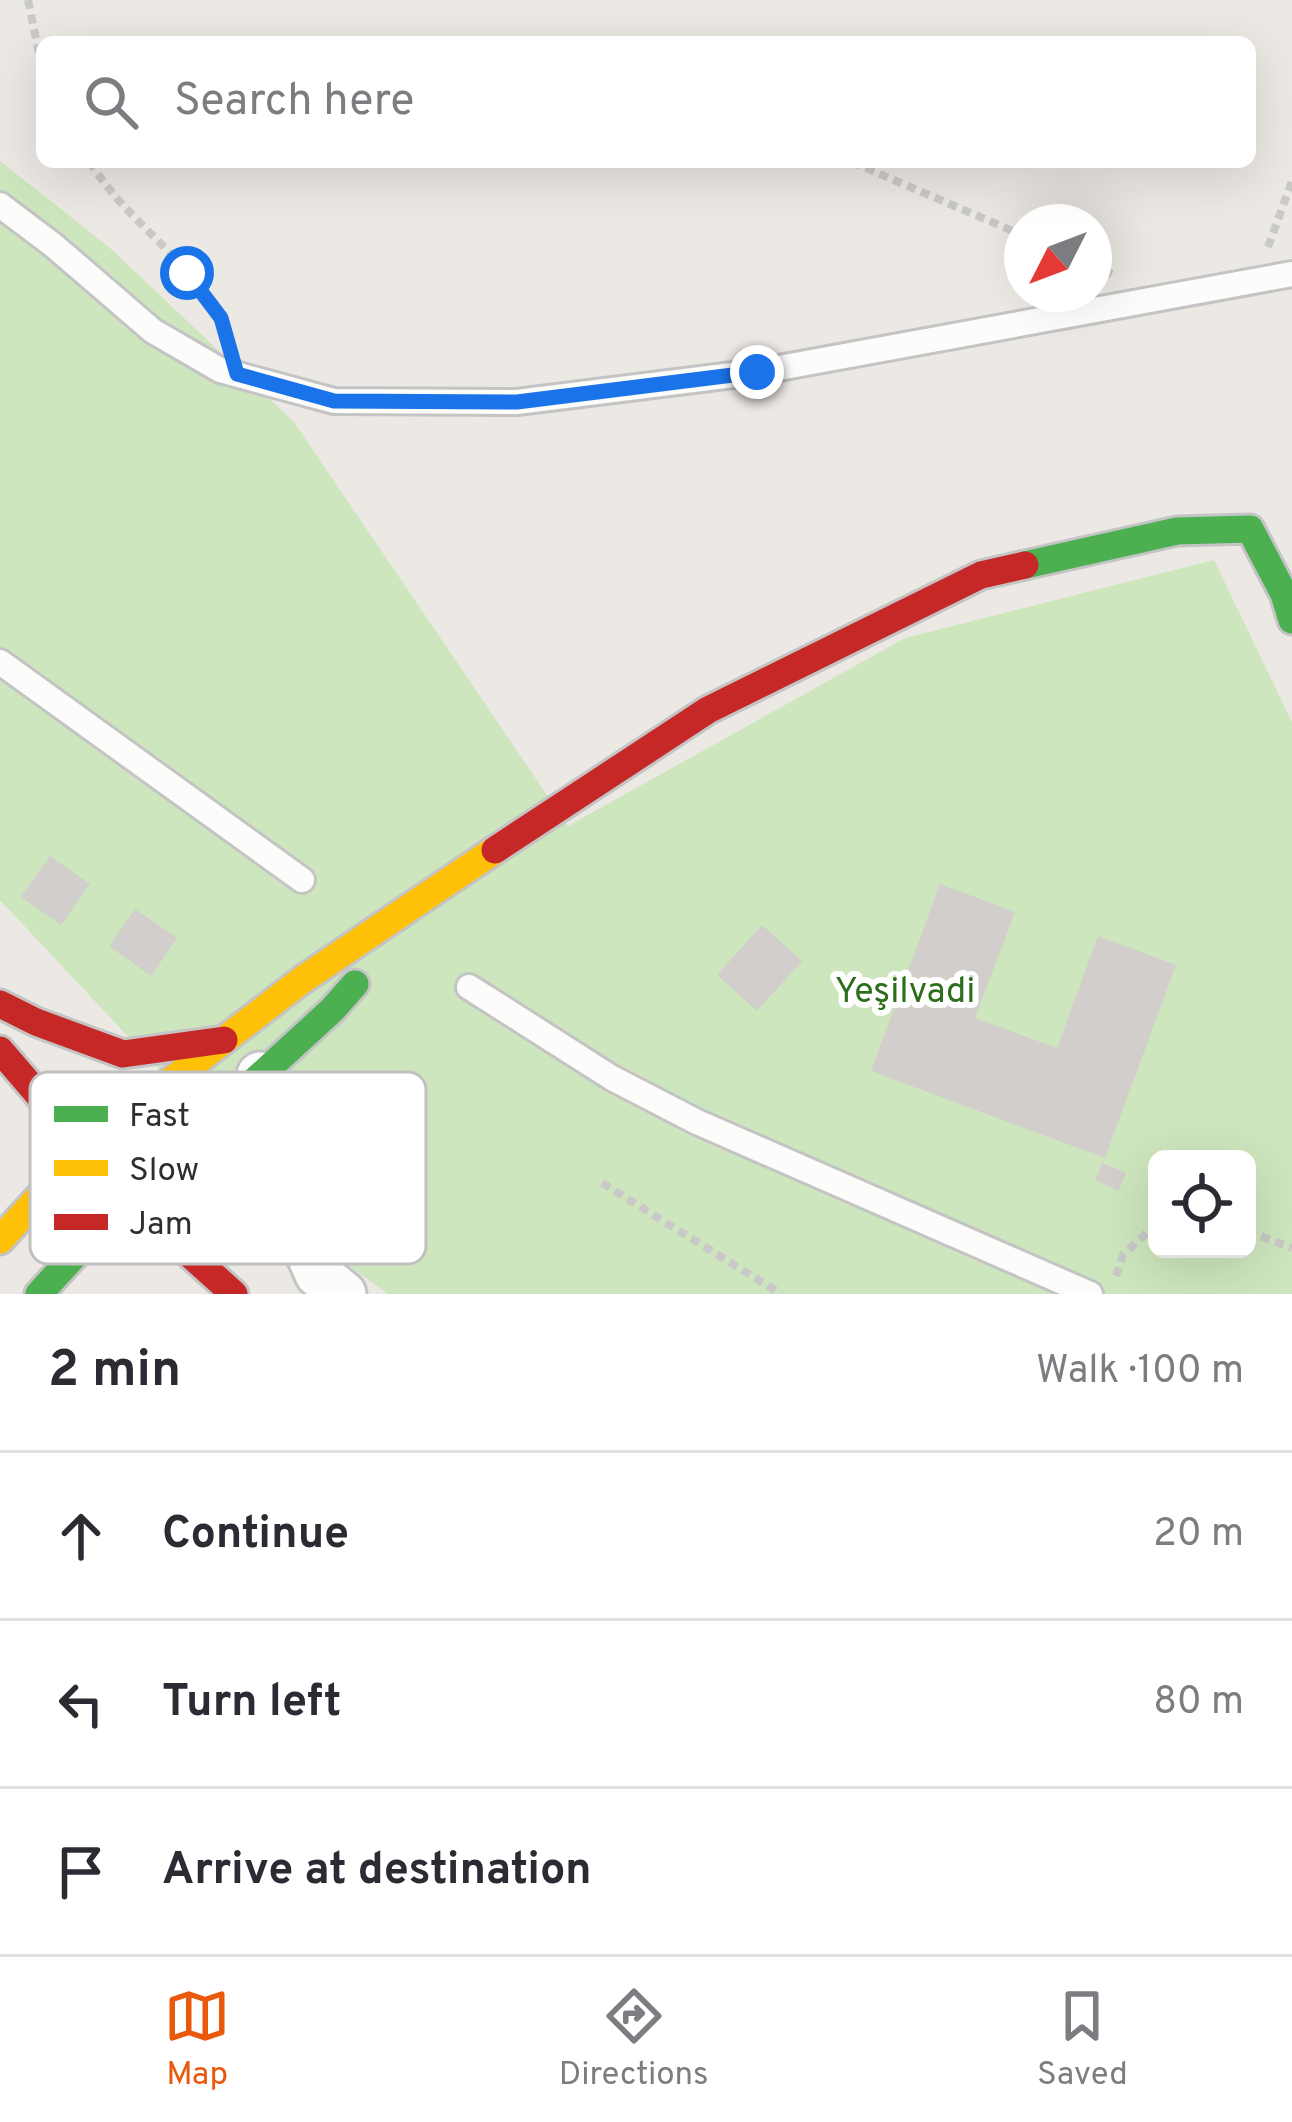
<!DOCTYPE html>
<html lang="en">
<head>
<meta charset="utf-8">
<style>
  :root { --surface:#fff; --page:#f2f2f3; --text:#2b2b33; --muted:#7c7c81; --line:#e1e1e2; --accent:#ea580c }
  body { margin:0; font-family:Overpass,sans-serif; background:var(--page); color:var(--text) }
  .controls { position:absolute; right:36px; bottom:36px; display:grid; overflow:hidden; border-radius:18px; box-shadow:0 12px 48px #0002 }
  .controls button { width:108px; height:108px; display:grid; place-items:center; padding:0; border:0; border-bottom:3px solid var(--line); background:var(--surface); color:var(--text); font:60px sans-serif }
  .compass { position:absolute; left:1004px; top:204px; width:108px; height:108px; border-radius:50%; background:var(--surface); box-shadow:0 12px 48px #0002; rotate:228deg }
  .stop { position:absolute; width:36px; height:36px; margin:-27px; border:9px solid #1a73e8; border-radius:50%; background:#fff }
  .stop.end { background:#1a73e8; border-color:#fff; box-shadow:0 3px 12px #0008 }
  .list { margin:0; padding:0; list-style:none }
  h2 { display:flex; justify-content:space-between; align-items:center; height:156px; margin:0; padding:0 48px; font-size:51px }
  h2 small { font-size:39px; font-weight:400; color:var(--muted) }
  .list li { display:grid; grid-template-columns:78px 1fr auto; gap:36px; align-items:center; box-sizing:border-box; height:168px; padding:0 48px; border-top:3px solid var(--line) }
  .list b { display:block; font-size:45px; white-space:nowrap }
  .list em { font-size:39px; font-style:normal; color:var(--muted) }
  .icon { flex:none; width:66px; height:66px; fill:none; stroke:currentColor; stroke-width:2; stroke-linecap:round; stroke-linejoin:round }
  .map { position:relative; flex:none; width:1292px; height:1294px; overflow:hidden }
  .search { position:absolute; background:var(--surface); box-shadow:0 12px 48px #0002; left:36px; right:36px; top:36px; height:132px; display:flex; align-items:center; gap:30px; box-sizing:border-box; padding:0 42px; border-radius:18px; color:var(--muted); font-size:45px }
  .sheet { height:660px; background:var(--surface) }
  nav { display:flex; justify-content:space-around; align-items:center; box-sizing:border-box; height:168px; border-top:3px solid var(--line); background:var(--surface); font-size:33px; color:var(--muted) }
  nav a { display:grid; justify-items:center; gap:6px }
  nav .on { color:var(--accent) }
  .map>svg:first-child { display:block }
  .green { fill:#cee6be; fill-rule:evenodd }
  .building { fill:#d1cecb }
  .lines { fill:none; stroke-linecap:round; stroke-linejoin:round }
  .lane-casing { stroke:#c5c4c5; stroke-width:30 }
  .street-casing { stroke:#c5c4c5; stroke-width:51 }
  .fast-casing { stroke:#c5c4c5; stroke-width:33 }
  .slow-casing { stroke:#c5c4c5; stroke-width:33 }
  .jam-casing { stroke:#c5c4c5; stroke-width:33 }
  .path { stroke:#c9c9c8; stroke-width:8; stroke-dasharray:9 6; stroke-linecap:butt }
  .lane { stroke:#fcfcfb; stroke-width:24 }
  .street { stroke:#fcfcfb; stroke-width:45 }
  .fast { stroke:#4caf50; stroke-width:27 }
  .slow { stroke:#ffc107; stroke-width:27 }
  .jam { stroke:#c62828; stroke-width:27 }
  .route { stroke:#1a73e8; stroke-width:15 }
  .labels { text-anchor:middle; stroke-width:12; stroke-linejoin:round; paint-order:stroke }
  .park-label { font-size:36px; fill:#2c6e1b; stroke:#fff }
  .key { fill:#fff; stroke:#c0c0c0; stroke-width:3 }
  .key-label { font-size:33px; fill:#2e2e2e }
</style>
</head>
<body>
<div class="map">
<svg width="1292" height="1294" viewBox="0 0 1292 1294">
  <rect width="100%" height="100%" fill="#ece8e4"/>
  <!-- green -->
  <path class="green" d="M0,161L110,248L294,422L568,826L905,638L1214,560L1292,722V1294H388L330,1252L0,900ZM1157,1159H1247V1249H1157Z"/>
  <!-- building -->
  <g class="building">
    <path d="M50,856L90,884L61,925L21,897Z"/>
    <path d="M940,884L1015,912L975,1018L1057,1048L1098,936L1176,965L1105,1158L871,1071Z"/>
    <path d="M135,909L177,938L151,976L109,946Z"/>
    <path d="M762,925L802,961L757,1011L717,975Z"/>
    <path d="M1102,1163L1126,1173L1118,1191L1095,1180Z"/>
  </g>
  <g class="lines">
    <!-- lane casing -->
    <g class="lane-casing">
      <g id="lane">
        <path d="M0,205L53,245L153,331L220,370L334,401L517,402L757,372L1292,274"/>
        <path d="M0,662L302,880"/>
        <path d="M469,987L612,1078L697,1122L1090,1294"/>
      </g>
    </g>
    <!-- street casing -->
    <g class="street-casing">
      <path id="street" d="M260,1075L253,1125L318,1274L343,1294"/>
    </g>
    <!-- fast casing -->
    <g class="fast-casing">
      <g id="fast">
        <path d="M1025,565L1177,531L1250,529L1284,594L1292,620"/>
        <path d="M127,1198L333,1009L355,984"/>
        <path d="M39,1294L127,1198"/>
      </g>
    </g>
    <!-- slow casing -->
    <g class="slow-casing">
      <g id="slow">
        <path d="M84,1148L302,980L495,850"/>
        <path d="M0,1240L84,1148"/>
      </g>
    </g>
    <!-- jam casing -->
    <g class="jam-casing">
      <g id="jam">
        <path d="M495,850L708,710L981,575L1025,565"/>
        <path d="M0,1004L36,1022L123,1054L224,1040"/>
        <path d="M0,1050L127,1198L234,1294"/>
      </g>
    </g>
    <!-- path -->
    <g class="path">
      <path d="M28,0L42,68"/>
      <path d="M89,162C100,177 111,192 124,206C159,245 213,286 227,338"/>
      <path d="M852,162L1022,235"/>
      <path d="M1268,247L1292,181"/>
      <path d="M1094,266L1112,274"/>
      <path d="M602,1183L781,1294"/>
      <path d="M1247,1231L1292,1248"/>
      <path d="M1116,1276L1123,1255L1157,1223"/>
    </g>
    <!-- lane -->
    <use href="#lane" class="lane"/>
    <!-- street -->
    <use href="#street" class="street"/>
    <!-- fast -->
    <use href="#fast" class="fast"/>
    <!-- slow -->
    <use href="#slow" class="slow"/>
    <!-- jam -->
    <use href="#jam" class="jam"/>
  </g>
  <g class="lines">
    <!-- route -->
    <path class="route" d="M187,273L221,318L237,374L334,401L517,402L757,372"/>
  </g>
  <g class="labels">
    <!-- park labels -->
    <g class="park-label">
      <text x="905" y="1002">Yeşilvadi</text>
    </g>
  </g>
  <!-- legend -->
  <rect x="30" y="1072" width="396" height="192" rx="18" class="key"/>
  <rect x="54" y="1106" width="54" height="16" fill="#4caf50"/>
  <rect x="54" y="1160" width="54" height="16" fill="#ffc107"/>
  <rect x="54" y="1214" width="54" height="16" fill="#c62828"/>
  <g class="key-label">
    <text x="129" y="1126">Fast</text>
    <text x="129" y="1180">Slow</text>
    <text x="129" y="1234">Jam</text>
  </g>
</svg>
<div class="controls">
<button><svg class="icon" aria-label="locate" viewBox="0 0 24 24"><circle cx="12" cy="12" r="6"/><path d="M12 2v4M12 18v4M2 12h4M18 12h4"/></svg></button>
</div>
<svg class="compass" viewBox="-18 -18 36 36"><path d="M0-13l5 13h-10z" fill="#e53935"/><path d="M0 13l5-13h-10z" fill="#7c7c81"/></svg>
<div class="stop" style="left:187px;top:273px"></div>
<div class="stop end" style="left:757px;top:372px"></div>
<div class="search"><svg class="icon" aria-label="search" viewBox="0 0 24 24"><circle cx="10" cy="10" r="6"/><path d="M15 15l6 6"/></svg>Search here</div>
</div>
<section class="sheet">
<h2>2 min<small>Walk · 100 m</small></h2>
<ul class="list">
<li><svg class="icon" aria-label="ahead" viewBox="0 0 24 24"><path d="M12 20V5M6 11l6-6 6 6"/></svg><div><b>Continue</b></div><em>20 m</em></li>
<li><svg class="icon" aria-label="left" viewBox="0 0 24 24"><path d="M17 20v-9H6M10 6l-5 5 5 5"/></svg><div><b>Turn left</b></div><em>80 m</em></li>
<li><svg class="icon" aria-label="arrive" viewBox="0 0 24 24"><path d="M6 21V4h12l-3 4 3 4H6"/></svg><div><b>Arrive at destination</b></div></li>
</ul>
</section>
<nav>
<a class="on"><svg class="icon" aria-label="map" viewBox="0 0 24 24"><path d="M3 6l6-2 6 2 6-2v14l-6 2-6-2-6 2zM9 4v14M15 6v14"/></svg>Map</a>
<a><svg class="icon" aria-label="directions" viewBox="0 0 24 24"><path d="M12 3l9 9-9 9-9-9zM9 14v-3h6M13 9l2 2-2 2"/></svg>Directions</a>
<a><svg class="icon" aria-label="saved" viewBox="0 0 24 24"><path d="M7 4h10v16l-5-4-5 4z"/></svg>Saved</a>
</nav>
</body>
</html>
